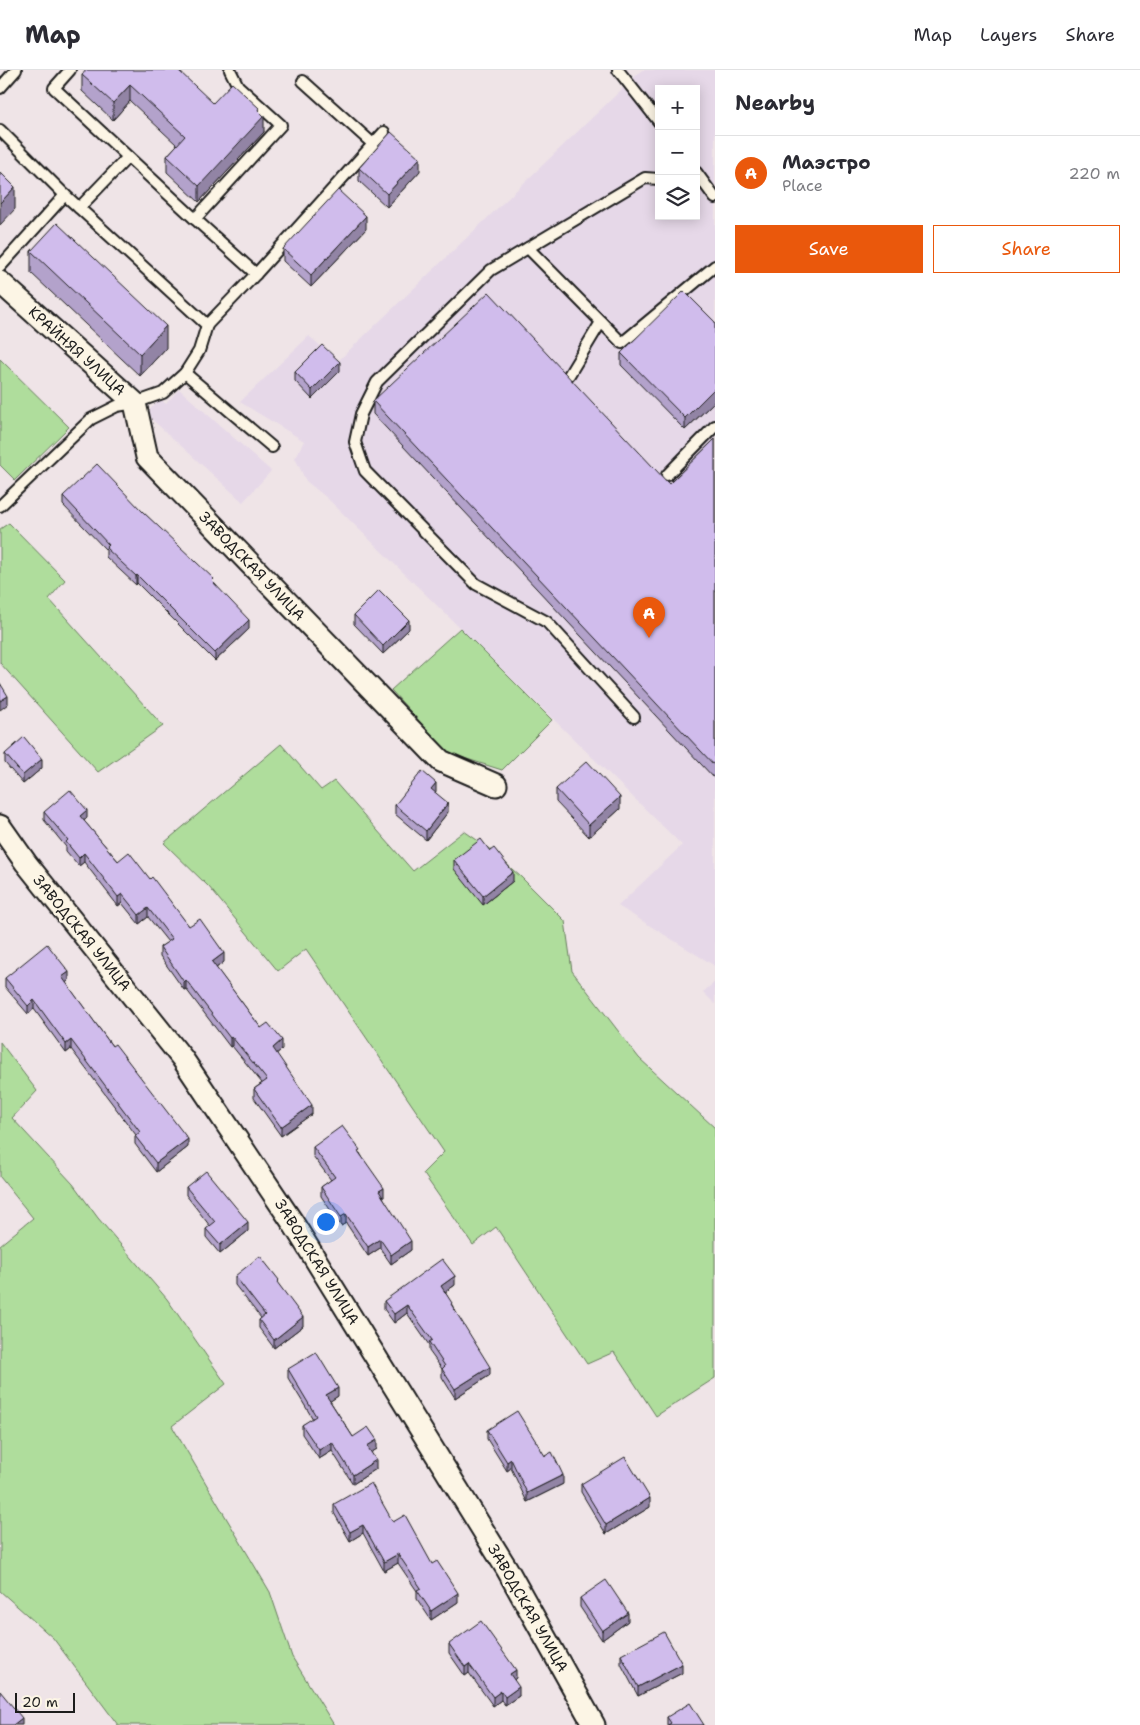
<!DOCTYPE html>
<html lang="en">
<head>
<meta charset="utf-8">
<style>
  :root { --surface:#fff; --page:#f7f7f7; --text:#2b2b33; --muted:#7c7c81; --line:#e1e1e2; --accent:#ea580c }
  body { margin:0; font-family:"Shantell Sans",sans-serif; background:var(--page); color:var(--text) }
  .controls { position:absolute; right:15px; top:15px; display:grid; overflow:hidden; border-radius:0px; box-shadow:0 2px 12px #0003 }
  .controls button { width:45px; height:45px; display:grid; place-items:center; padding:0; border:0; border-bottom:1px solid var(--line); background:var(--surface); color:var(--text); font:25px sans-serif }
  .scale { position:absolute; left:15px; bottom:12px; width:60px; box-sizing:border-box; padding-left:5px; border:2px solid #1c1c1c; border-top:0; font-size:14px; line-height:18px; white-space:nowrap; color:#1c1c1c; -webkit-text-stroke:4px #fcf5e5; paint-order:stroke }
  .you { position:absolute; left:325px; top:1151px; width:18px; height:18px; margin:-12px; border:4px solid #fff; border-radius:50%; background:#1a73e8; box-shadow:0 0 0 8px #1a73e833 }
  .badge { display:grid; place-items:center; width:32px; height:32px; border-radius:50%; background:var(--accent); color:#fff; font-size:16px; font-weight:700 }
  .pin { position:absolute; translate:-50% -41px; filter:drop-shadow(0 1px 2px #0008) }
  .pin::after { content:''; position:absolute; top:26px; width:18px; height:15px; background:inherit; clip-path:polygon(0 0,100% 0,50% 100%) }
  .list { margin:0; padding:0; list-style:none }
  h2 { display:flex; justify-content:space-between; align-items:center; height:65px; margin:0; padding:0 20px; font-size:21px }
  h2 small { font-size:16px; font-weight:400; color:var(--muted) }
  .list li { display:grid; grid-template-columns:32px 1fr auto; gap:15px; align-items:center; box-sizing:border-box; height:75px; padding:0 20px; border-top:1px solid var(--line) }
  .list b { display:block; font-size:19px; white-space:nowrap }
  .list p { margin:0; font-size:16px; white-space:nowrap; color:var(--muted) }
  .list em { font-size:16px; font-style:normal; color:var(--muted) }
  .actions { display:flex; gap:10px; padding:15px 20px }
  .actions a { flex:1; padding:11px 0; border:1px solid var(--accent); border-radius:0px; text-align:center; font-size:18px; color:var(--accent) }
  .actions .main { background:var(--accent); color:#fff }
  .icon { flex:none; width:28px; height:28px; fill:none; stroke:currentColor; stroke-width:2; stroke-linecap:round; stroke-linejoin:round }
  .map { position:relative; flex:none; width:715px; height:1655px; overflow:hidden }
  header { display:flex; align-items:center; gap:30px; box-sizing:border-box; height:70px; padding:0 25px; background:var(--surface); border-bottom:1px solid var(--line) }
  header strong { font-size:24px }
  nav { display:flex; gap:28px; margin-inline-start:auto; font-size:18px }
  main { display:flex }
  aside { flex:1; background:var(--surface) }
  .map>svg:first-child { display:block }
  .built { fill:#e6d8e8; fill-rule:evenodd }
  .green { fill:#afdd9c; stroke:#667c5c }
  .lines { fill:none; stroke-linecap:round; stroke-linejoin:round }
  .lane-casing { stroke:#1c1c1c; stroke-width:14 }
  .street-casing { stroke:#1c1c1c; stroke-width:25 }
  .lane { stroke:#fcf5e5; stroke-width:10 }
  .street { stroke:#fcf5e5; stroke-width:21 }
  .wall { fill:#b3a2cb; stroke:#1c1c1c }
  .shaded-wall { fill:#9284a5; stroke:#1c1c1c }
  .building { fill:#d0bcec; stroke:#1c1c1c }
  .labels { text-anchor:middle; stroke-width:5; stroke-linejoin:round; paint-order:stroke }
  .street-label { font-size:15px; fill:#1c1c1c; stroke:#fcf5e5 }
</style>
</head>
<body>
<header>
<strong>Map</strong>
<nav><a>Map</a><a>Layers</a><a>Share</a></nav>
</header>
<main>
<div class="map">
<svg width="715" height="1655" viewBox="0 0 715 1655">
  <rect width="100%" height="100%" fill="#efe4e7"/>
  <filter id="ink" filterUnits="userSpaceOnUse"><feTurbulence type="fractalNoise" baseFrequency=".02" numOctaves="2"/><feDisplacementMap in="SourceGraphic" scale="10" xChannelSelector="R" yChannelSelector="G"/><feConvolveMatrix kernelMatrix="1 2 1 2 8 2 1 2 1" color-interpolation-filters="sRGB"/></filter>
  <g filter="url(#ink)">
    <!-- built -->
    <g class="built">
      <path d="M642,0H715V896L618,836L682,775L327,428L306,411L295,388L304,371L240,332L309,266L338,291ZM659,19H696V146H659Z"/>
      <path d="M179,319L271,401L243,432L146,344L160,329L166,334Z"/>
      <path d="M715,912V934L703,922Z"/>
    </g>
    <!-- green -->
    <g class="green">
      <path d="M0,289L69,357L15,410L0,395Z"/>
      <path d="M9,453L65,510L49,529L163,656L98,702L0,593V459Z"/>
      <path d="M460,558L552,650L502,700L448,683L391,620Z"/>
      <path d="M281,674L321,720L334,711L413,801L464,761L487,777L521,807L565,851L572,901L639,988L715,1058V1308L656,1346L614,1282L587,1294L496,1157L473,1175L423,1103L444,1082L306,879L278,901L209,817L164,773Z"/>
      <path d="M0,972L37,1021L12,1048L73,1114L98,1148L167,1229L226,1314L172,1356L270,1522L292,1587L334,1655H118L53,1568L0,1521V1175L33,1148L0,1107Z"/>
    </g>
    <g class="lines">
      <!-- lane casing -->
      <g class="lane-casing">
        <g id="lane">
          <path d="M70,0L54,18L195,149L281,55L238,16L230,0"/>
          <path d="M618,0L659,52"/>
          <path d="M303,11L373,74"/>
          <path d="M0,18L16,0"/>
          <path d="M0,60L65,125L0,197"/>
          <path d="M696,102L715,128"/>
          <path d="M79,138L128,87"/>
          <path d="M195,149L256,204L207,255"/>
          <path d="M528,178L622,273L715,196"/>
          <path d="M256,204L384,62"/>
          <path d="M185,303L272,377"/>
          <path d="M569,305L601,252"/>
          <path d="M667,405L715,356"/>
          <path d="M0,436L91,349L117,336L135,333L163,323L185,303L199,281L207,255L65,125"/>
          <path d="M634,647L547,552L476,514L365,401L355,372L361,344L377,312L491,200L645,108L659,109"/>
        </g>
      </g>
      <!-- street casing -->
      <g class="street-casing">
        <g id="street">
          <path d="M0,212L135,333L147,387L441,691L496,715"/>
          <path d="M0,756L26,793L182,988L293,1153L507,1499L594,1655"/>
        </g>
      </g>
      <!-- lane -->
      <use href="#lane" class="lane"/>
      <!-- street -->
      <use href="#street" class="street"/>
    </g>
    <!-- wall -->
    <g class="wall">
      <path d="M82,5L213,33L259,41L264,62L199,132L167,102V86L177,75L130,31L113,50L82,21Z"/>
      <path d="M359,98L420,101L387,137L359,111Z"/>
      <path d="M366,159L311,217L283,191V179Z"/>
      <path d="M31,181L166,278L140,306L31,203Z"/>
      <path d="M715,252V331L685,360L621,295V283Z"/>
      <path d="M340,301L312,329L295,311V302Z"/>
      <path d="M373,331L669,414L715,369V709L373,344Z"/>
      <path d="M63,426L142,441L214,513L249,559L215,591L137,513L136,515L106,487V480L63,435Z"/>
      <path d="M354,545L409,559L383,584L354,554Z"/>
      <path d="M5,684L42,698L23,714L5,693Z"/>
      <path d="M556,719L620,739L589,767L556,732Z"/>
      <path d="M436,721L435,723L448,742L426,770L395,744V735Z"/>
      <path d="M44,742L87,748L84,751L118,791L150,809L189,856L224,892L216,898L261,958L282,979L276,984L312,1044L281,1066L254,1028V1019L262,1013L232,976L230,977L186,919L184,920L160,886V877L168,872L148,847L139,854L122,833L118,836L84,792L79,796L66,781V777L44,750Z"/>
      <path d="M454,790L513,811L483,835L454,799Z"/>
      <path d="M5,908L69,910L66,913L112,976L188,1077L156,1102L135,1074V1066L136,1065L71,979L66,983L34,939L28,944L5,917Z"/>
      <path d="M313,1077L360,1083L384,1127H383L411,1180L391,1194L380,1178L368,1186L346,1153L341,1156L321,1126V1117L331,1110L313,1086Z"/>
      <path d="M186,1117L248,1161L220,1184L206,1167V1159L210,1156L186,1125Z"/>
      <path d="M235,1206L279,1215L303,1256L274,1278L259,1258V1250L261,1248L235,1215Z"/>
      <path d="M455,1215L445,1222L490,1305L455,1328L442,1307V1299L429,1281V1275L407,1243L394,1253L384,1239V1231Z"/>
      <path d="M288,1299L338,1326L330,1331L353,1367L377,1379L371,1382L376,1399L353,1414L332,1381L319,1389L302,1364V1355L313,1349L288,1308Z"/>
      <path d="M487,1360L563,1414L527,1432L511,1398L507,1401L487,1369Z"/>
      <path d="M581,1414L650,1437L606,1464L581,1422Z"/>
      <path d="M334,1434L393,1452L432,1494L458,1532L431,1550L417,1529V1521L398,1493L384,1501L363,1463L350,1471L334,1443Z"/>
      <path d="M580,1528L628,1551L602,1570L580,1537Z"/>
      <path d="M449,1574L516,1608L514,1610L519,1626L505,1635L501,1630L493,1636L469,1603L465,1606L449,1583Z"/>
      <path d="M621,1585L682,1603L638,1626L621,1594Z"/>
      <path d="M667,1647L704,1655H667Z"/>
    </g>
    <!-- shaded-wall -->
    <g class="shaded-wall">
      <path d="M130,15V31L113,50V33Z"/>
      <path d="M259,38V51L264,46V62L199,132V116Z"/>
      <path d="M420,88V101L387,137V124Z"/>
      <path d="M15,117V139L0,155V133Z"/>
      <path d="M366,146V159L311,217V205Z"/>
      <path d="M166,256V278L140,306V284Z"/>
      <path d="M340,292V301L312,329V320Z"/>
      <path d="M715,318V331L685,360V348Z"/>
      <path d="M137,505V513L136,515V506Z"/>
      <path d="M249,550V559L215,591V583Z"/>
      <path d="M409,550V559L383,584V576Z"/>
      <path d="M8,626V634L0,640V631Z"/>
      <path d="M42,689V698L23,714V705Z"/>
      <path d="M436,713V721L431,728V719Z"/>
      <path d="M620,727V739L589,767V755Z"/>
      <path d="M448,733V742L426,770V761Z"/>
      <path d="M87,740V748L80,754V746Z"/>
      <path d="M84,783V792L79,796V788Z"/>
      <path d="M513,802V811L483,835V826Z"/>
      <path d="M122,824V833L118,836V827Z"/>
      <path d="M148,838V847L139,854V845Z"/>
      <path d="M224,883V892L212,901V892Z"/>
      <path d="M69,902V910L62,916V907Z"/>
      <path d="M186,910V919L184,920V912Z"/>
      <path d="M34,930V939L28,944V936Z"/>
      <path d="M232,967V976L230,977V968Z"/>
      <path d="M71,970V979L66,983V974Z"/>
      <path d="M282,970V979L273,987V978Z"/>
      <path d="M312,1035V1044L281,1066V1057Z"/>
      <path d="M188,1069V1077L156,1102V1093Z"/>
      <path d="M384,1118V1127L379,1130V1121Z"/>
      <path d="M346,1144V1153L341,1156V1147Z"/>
      <path d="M248,1152V1161L220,1184V1175Z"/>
      <path d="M380,1169V1178L368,1186V1177Z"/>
      <path d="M411,1171V1180L391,1194V1185Z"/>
      <path d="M455,1206V1215L441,1225V1216Z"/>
      <path d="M407,1235V1243L394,1253V1244Z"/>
      <path d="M303,1247V1256L274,1278V1270Z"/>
      <path d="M490,1297V1305L455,1328V1319Z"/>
      <path d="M338,1318V1326L326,1334V1325Z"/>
      <path d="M377,1370V1379L367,1385V1376Z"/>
      <path d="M332,1372V1381L319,1389V1380Z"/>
      <path d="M511,1389V1398L507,1401V1392Z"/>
      <path d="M376,1390V1399L353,1414V1405Z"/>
      <path d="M563,1405V1414L527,1432V1423Z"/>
      <path d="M650,1428V1437L606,1464V1455Z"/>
      <path d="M363,1455V1463L350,1471V1462Z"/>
      <path d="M398,1484V1493L384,1501V1492Z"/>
      <path d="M458,1523V1532L431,1550V1541Z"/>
      <path d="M628,1543V1551L602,1570V1561Z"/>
      <path d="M469,1594V1603L465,1606V1597Z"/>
      <path d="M682,1594V1603L638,1626V1617Z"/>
      <path d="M516,1600V1608L510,1613V1604Z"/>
      <path d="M519,1617V1626L505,1635V1627Z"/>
      <path d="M501,1621V1630L493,1636V1627Z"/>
      <path d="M22,1648V1655H13Z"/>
    </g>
    <!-- building -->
    <g class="building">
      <path d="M86,0H178L213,33L232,13L259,38L258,40L264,46L199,116L167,86L185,66L130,15L113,33L82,5Z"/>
      <path d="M391,62L420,88L387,124L359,98Z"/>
      <path d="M0,102L15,117L0,133Z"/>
      <path d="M338,120L366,146L311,205L283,179Z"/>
      <path d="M57,153L166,256L140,284L31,181Z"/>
      <path d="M684,221L715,252V318L685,348L621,283Z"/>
      <path d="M489,222L669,414L715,369V696L373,331Z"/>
      <path d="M322,275L340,292L312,320L295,302Z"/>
      <path d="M97,394L142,441L214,509L212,511L249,550L215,583L137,505L136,506L106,478L109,475L63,426Z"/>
      <path d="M379,520L409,550L383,576L354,545Z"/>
      <path d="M0,613L8,626L0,631Z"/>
      <path d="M24,667L42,689L23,705L5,684Z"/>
      <path d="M587,691L620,727L589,755L556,719Z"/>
      <path d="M422,701L436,713L431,719L448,733L426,761L395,735Z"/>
      <path d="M70,720L87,740L80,746L118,791L129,782L150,809L152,807L189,856L200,849L224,883L212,892L261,958L268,953L282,970L273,978L312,1035L281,1057L254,1019L267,1010L232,967L230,968L186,910L184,912L160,877L172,869L148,838L139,845L122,824L118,827L84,783L79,788L66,772L68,770L44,742Z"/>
      <path d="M481,769L490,781L494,778L513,802L483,826L454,790Z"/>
      <path d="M47,874L69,902L62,907L112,976L115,974L188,1069L156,1093L135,1066L140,1062L71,970L66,974L34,930L28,936L5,908Z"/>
      <path d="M342,1056L360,1080L358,1081L384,1118L379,1121L411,1171L391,1185L380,1169L368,1177L346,1144L341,1147L321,1117L335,1107L313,1077Z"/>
      <path d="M206,1101L248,1152L220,1175L206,1159L215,1152L186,1117Z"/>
      <path d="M260,1186L279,1210L277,1212L303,1247L274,1270L259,1250L265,1245L235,1206Z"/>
      <path d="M442,1189L455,1206L441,1216L452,1233L451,1234L490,1297L455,1319L442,1299L445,1296L429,1272L432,1270L407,1235L394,1244L384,1231Z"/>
      <path d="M316,1282L338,1318L326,1325L353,1367L368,1357L377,1370L367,1376L376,1390L353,1405L332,1372L319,1380L302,1355L316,1346L288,1299Z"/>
      <path d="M517,1341L545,1386L552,1382L563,1405L527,1423L511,1389L507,1392L487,1360Z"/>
      <path d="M625,1387L650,1428L606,1455L581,1414Z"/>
      <path d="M371,1413L393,1452L405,1445L432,1494L437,1491L458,1523L431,1541L417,1520L421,1518L398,1484L384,1492L363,1455L350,1462L334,1434Z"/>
      <path d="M606,1510L628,1543L602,1561L580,1528Z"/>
      <path d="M481,1551L516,1600L510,1604L519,1617L505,1627L501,1621L493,1627L469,1594L465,1597L449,1574Z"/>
      <path d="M664,1562L682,1594L638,1617L621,1585Z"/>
      <path d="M0,1621L22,1648L13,1655H0Z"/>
      <path d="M690,1633L704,1655H668L671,1653L667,1647Z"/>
    </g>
  </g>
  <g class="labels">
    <!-- street labels -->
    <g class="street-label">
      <text transform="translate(77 281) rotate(42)" y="5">КРАЙНЯЯ УЛИЦА</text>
      <text transform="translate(252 496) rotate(46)" y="5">ЗАВОДСКАЯ УЛИЦА</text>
      <text transform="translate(82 863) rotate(51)" y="5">ЗАВОДСКАЯ УЛИЦА</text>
      <text transform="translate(317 1192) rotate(58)" y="5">ЗАВОДСКАЯ УЛИЦА</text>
      <text transform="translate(528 1538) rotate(60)" y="5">ЗАВОДСКАЯ УЛИЦА</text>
    </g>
  </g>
</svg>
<div class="controls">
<button>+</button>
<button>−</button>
<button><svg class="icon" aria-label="layers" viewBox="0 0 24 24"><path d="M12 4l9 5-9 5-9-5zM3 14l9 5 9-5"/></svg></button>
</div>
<div class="scale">20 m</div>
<div class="you"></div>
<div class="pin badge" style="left:649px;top:568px">A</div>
</div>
<aside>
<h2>Nearby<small></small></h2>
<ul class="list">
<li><span class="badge">A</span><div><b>Маэстро</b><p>Place</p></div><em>220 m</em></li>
</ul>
<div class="actions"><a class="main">Save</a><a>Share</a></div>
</aside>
</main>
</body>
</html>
